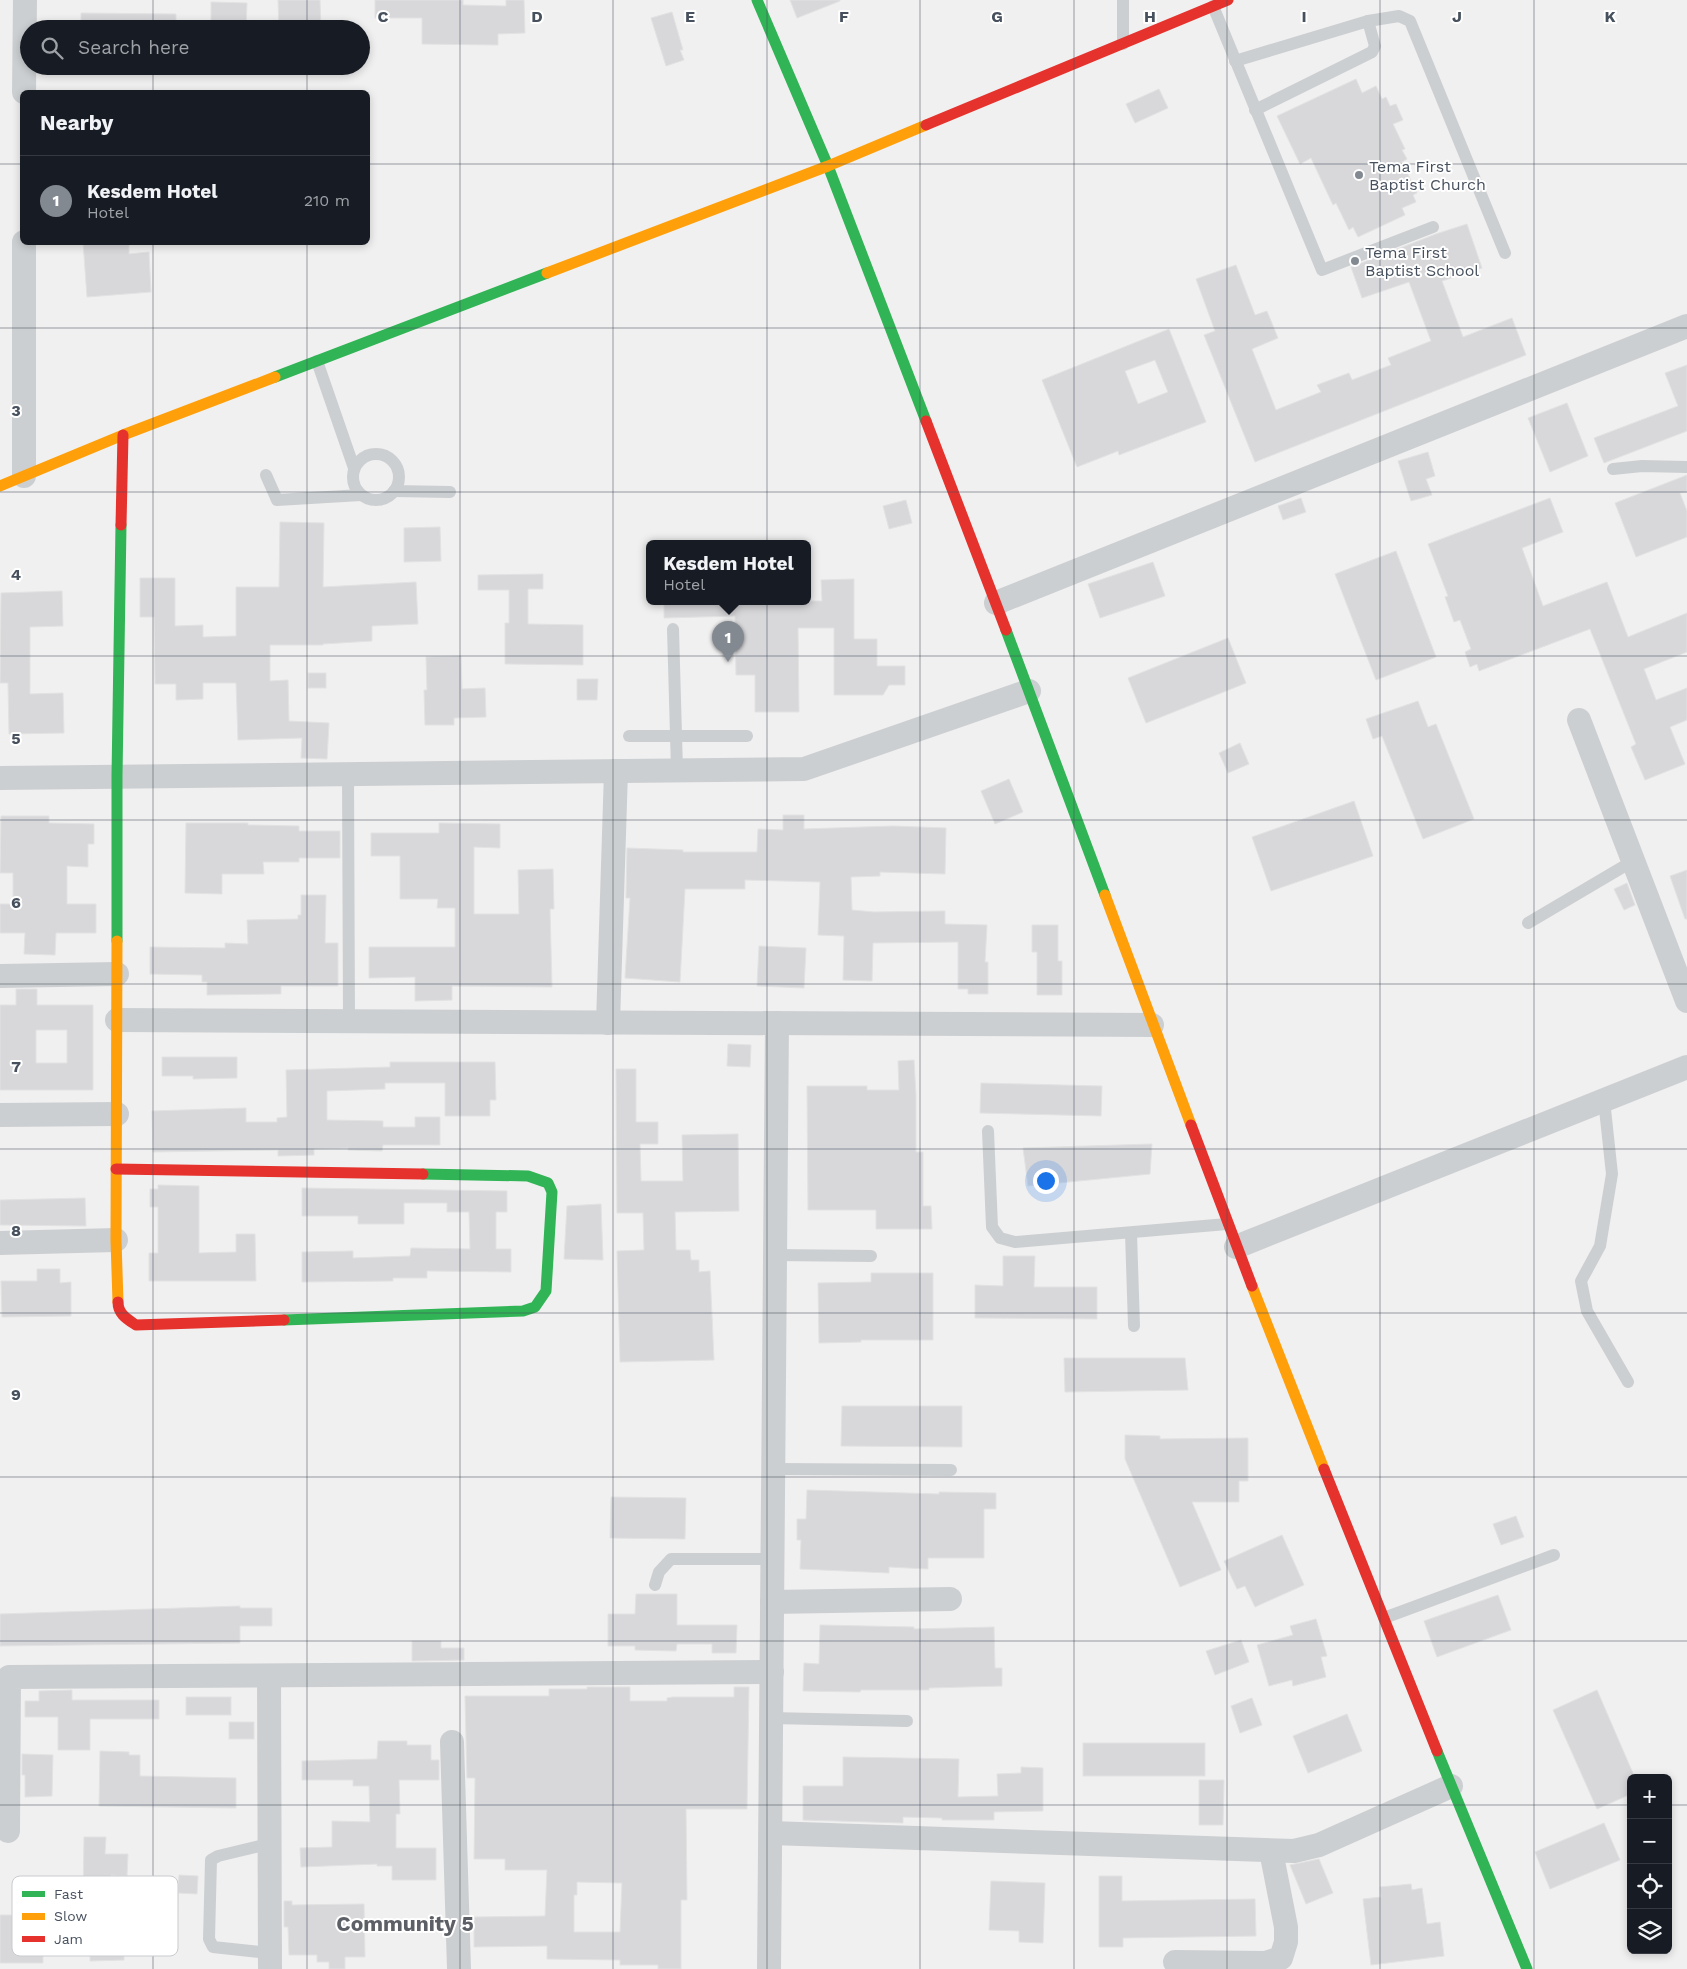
<!DOCTYPE html>
<html lang="en">
<head>
<meta charset="utf-8">
<style>
  :root { --surface:#171b24; --page:#242831; --text:#f1f3f6; --muted:#9ea1a6; --line:#363941; --accent:#828991 }
  body { margin:0; font-family:"Work Sans",sans-serif; background:var(--page); color:var(--text) }
  .controls { position:absolute; right:15px; bottom:15px; display:grid; overflow:hidden; border-radius:8px; box-shadow:0 2px 8px #0003 }
  .controls button { width:45px; height:45px; display:grid; place-items:center; padding:0; border:0; border-bottom:1px solid var(--line); background:var(--surface); color:var(--text); font:25px sans-serif }
  .you { position:absolute; left:1045px; top:1180px; width:18px; height:18px; margin:-12px; border:4px solid #fff; border-radius:50%; background:#1a73e8; box-shadow:0 0 0 8px #1a73e833 }
  .badge { display:grid; place-items:center; width:32px; height:32px; border-radius:50%; background:var(--accent); color:#fff; font-size:16px; font-weight:700 }
  .pin { position:absolute; translate:-50% -41px; filter:drop-shadow(0 1px 2px #0008) }
  .pin::after { content:''; position:absolute; top:26px; width:18px; height:15px; background:inherit; clip-path:polygon(0 0,100% 0,50% 100%) }
  .popup { position:absolute; left:646px; top:540px; width:165px; height:65px; box-sizing:border-box; display:grid; place-content:center; border-radius:8px; background:var(--surface); filter:drop-shadow(0 1px 4px #0005); font-size:16px; white-space:nowrap; color:var(--muted) }
  .popup b { font-size:19px; color:var(--text) }
  .popup::after { content:''; position:absolute; left:50%; top:100%; margin-left:-10px; border:10px solid transparent; border-top-color:var(--surface) }
  .list { margin:0; padding:0; list-style:none }
  h2 { display:flex; justify-content:space-between; align-items:center; height:65px; margin:0; padding:0 20px; font-size:21px }
  h2 small { font-size:16px; font-weight:400; color:var(--muted) }
  .list li { display:grid; grid-template-columns:32px 1fr auto; gap:15px; align-items:center; box-sizing:border-box; height:90px; padding:0 20px; border-top:1px solid var(--line) }
  .list b { display:block; font-size:19px; white-space:nowrap }
  .list p { margin:0; font-size:16px; white-space:nowrap; color:var(--muted) }
  .list em { font-size:16px; font-style:normal; color:var(--muted) }
  .icon { flex:none; width:28px; height:28px; fill:none; stroke:currentColor; stroke-width:2; stroke-linecap:round; stroke-linejoin:round }
  .map { position:relative; flex:none; width:1687px; height:1969px; overflow:hidden }
  .search { position:absolute; background:var(--surface); box-shadow:0 2px 8px #0003; left:20px; top:20px; width:350px; height:55px; display:flex; align-items:center; gap:12px; box-sizing:border-box; padding:0 18px; border-radius:28px; color:var(--muted); font-size:19px }
  .panel { position:absolute; background:var(--surface); box-shadow:0 2px 8px #0003; left:20px; top:90px; width:350px; height:155px; border-radius:8px }
  .map>svg:first-child { display:block }
  .building { fill:#d8d8db; stroke:#e2e2e3; fill-rule:evenodd }
  .lines { fill:none; stroke-linecap:round; stroke-linejoin:round }
  .lane { stroke:#cccfd1; stroke-width:12 }
  .street { stroke:#cccfd1; stroke-width:24 }
  .fast { stroke:#30b455; stroke-width:11 }
  .slow { stroke:#ff9f0a; stroke-width:11 }
  .jam { stroke:#e5322d; stroke-width:11 }
  .grid { fill:none; stroke:#47515e; stroke-width:1; stroke-opacity:0.55 }
  .poi-dot { fill:#828991; stroke:#fff; stroke-width:2 }
  .labels { text-anchor:middle; stroke-width:4; stroke-linejoin:round; paint-order:stroke }
  .poi-label { font-size:16px; fill:#47515e; stroke:#fff; text-anchor:start }
  .district-label { font-size:21px; font-weight:bold; fill:#5c5f65; stroke:#fff }
  .key { fill:#fff; stroke:#c8cbcf; stroke-width:1 }
  .key-label { font-size:14px; fill:#47515e }
  .grid-label { font-size:16px; text-anchor:middle; font-weight:bold; fill:#47515e; stroke:#fff; stroke-width:4; stroke-linejoin:round; paint-order:stroke }
</style>
</head>
<body>
<div class="map">
<svg width="1687" height="1969" viewBox="0 0 1687 1969">
  <rect width="100%" height="100%" fill="#f1f0f0"/>
  <!-- building -->
  <g class="building">
    <path d="M278,0H320L321,29H279Z"/>
    <path d="M375,0H463V5L506,6V0H524L525,33L498,34V45L422,44V18H375Z"/>
    <path d="M790,0H840V1L797,18Z"/>
    <path d="M211,2L247,3L246,29H211Z"/>
    <path d="M672,12L683,50H680L684,60L666,66L651,18Z"/>
    <path d="M81,13L176,14V29H81Z"/>
    <path d="M1356,79L1362,93L1376,86L1382,99L1386,97L1390,106L1396,104L1403,120L1393,124L1405,149L1402,150L1407,159L1402,162L1417,193L1413,195L1416,202L1402,208L1405,215L1358,237L1353,227L1349,230L1336,203L1333,205L1311,158L1300,164L1277,116Z"/>
    <path d="M1159,89L1168,108L1135,123L1126,104Z"/>
    <path d="M1467,224L1482,268L1442,281L1463,337L1512,318L1526,355L1255,462L1204,335L1215,331L1196,279L1236,265L1255,315L1267,311L1278,338L1252,349L1276,410L1321,392L1317,385L1349,373L1352,380L1391,365L1388,358L1431,341L1409,282L1362,298L1351,267L1436,234Z"/>
    <path d="M83,242H129V254L149,252L151,292L87,297Z"/>
    <path d="M1169,329L1206,422L1119,455L1118,451L1077,467L1042,380ZM1155,360L1168,392L1138,404L1125,371Z"/>
    <path d="M1687,365V431L1604,463L1594,438L1678,406L1665,373Z"/>
    <path d="M1567,403L1588,456L1550,472L1528,418Z"/>
    <path d="M1428,452L1435,476L1426,479L1432,495L1411,501L1398,461Z"/>
    <path d="M1687,475V492L1680,493L1687,511V537L1636,557L1615,503Z"/>
    <path d="M1301,498L1306,512L1283,520L1278,506Z"/>
    <path d="M1550,498L1563,532L1522,548L1543,606L1607,582L1628,637L1687,613V652L1644,669L1656,700L1687,688V720L1670,727L1685,764L1645,780L1631,747L1636,744L1590,629L1479,671L1477,664L1470,667L1465,652L1471,649L1460,620L1454,622L1445,597L1448,596L1428,544Z"/>
    <path d="M906,500L912,523L889,529L883,506Z"/>
    <path d="M280,522L324,523L323,587L416,582L418,624L372,626V641L323,644V645H270V681L288,680L289,721L329,723L327,759L301,758L302,738L238,740L236,683H203V699L176,700V684H155L154,617H140V578H175V626L203,625V637L236,636V587H279Z"/>
    <path d="M440,527L441,561L404,562V528Z"/>
    <path d="M1396,551L1436,657L1376,680L1335,574Z"/>
    <path d="M1153,562L1165,596L1100,618L1088,584Z"/>
    <path d="M543,574V589H528V624L583,625V665L505,664V623H509V590H478V575Z"/>
    <path d="M854,579V639H877V666H905V685H889L883,695H834V628H798L799,712H755V675H736L735,616L664,618V601H822L821,580Z"/>
    <path d="M62,591L63,626L30,627V694L63,693L64,733L9,734L8,683H0L1,593Z"/>
    <path d="M1228,638L1246,683L1146,723L1128,678Z"/>
    <path d="M461,656L462,689L485,688L486,717L454,718V725H425L424,690H427L426,657Z"/>
    <rect x="308" y="673" width="18" height="15"/>
    <path d="M577,679H598L597,700H577Z"/>
    <path d="M1418,701L1428,727L1436,724L1474,819L1423,839L1382,736L1373,739L1366,719Z"/>
    <path d="M1240,743L1249,764L1228,773L1219,753Z"/>
    <path d="M1009,779L1023,812L995,824L981,791Z"/>
    <path d="M1354,801L1373,856L1271,891L1252,837Z"/>
    <path d="M783,815H804V829L893,826L946,828L945,874L880,872V876L851,877L852,910L874,912L945,911V924L987,925L985,962H988V994H968V989H958V942L873,943L872,981L843,980L844,936L818,935L820,882L745,880V889H685L680,982L625,978L630,898H626L627,848L683,850V852H757L758,829L783,830Z"/>
    <path d="M1,816H49V823L94,824V844H88V867L67,866V904H96V933H56L55,955L24,954L25,933H0V904H13V873H0Z"/>
    <path d="M186,823H248V825H253L299,826V831H340V858H299V862H263L264,874H222V894L185,893Z"/>
    <path d="M439,823L500,824V848L474,847V914H519L518,870L553,869L554,909H550L552,987L452,986V1000L415,1001V977L369,978V947H455V908H437L438,899H400V856H371V833H439Z"/>
    <path d="M1687,870V919H1685L1670,876Z"/>
    <path d="M1627,883L1635,905L1624,910L1614,889Z"/>
    <path d="M301,895H326L325,943H338V986H281V994L207,995V982H202V975L150,974V947L225,948V943L248,944L247,920L298,919V915H301Z"/>
    <path d="M1032,925H1058V961H1062V995H1037V952H1032Z"/>
    <path d="M759,946L806,948L804,988L757,986Z"/>
    <path d="M16,989H37V1005H93V1090H0V1005H16ZM36,1030H67V1063H36Z"/>
    <path d="M728,1044L751,1045L750,1067L727,1066Z"/>
    <path d="M162,1057H237V1078L193,1079V1076H162Z"/>
    <path d="M914,1060L916,1096V1152H923V1206H931L932,1229H876V1210H808L807,1086H867V1090H899L898,1061Z"/>
    <path d="M390,1062H495L496,1100H490V1116H445V1083H385V1089L327,1091V1120L383,1121V1127H415V1117H440V1145H383L382,1151L348,1150V1148L314,1149V1155L278,1156V1150L153,1152L152,1111L246,1108V1122H277V1118L287,1117L286,1070L390,1067Z"/>
    <path d="M616,1069H636V1122H658V1144H640L641,1181H683L682,1135L738,1134L739,1211L675,1212L676,1250H690L691,1260H699V1272L710,1271L714,1360L620,1362L617,1251L644,1250L643,1213H617Z"/>
    <path d="M981,1083L1102,1086L1101,1116L980,1113Z"/>
    <path d="M1152,1144L1150,1174L1028,1186L1023,1148Z"/>
    <path d="M158,1185L199,1186V1253L236,1252V1234H255L256,1281H149V1253H158V1207H150V1189H158Z"/>
    <path d="M302,1188L507,1191V1212H496V1249H511V1272L427,1271V1278H393V1281L302,1282V1252L353,1251V1258L410,1256L411,1248L470,1249L469,1212H447V1203H404V1224H358V1216H302Z"/>
    <path d="M85,1198L86,1226L0,1225V1200Z"/>
    <path d="M601,1204L603,1260L564,1259L567,1206Z"/>
    <path d="M1003,1256H1035L1034,1287H1097V1319L975,1318V1285L1003,1286Z"/>
    <path d="M37,1269H60V1283L71,1282V1316L2,1317L1,1281H37Z"/>
    <path d="M871,1273H933V1340H861V1342L819,1343L818,1283L871,1282Z"/>
    <path d="M1064,1358H1185L1188,1390L1065,1392Z"/>
    <path d="M842,1406H962V1447L841,1446Z"/>
    <path d="M1125,1435L1160,1436V1439L1248,1438V1481H1239V1502H1192L1221,1570L1180,1587L1125,1459Z"/>
    <path d="M807,1490L939,1494V1492L996,1493V1509H984V1558H928V1569L889,1567V1573L800,1569L801,1540H797V1519H806Z"/>
    <path d="M611,1497L686,1498L685,1539L610,1538Z"/>
    <path d="M1516,1516L1524,1537L1501,1545L1493,1524Z"/>
    <path d="M1282,1535L1304,1585L1255,1607L1245,1586L1237,1589L1224,1561Z"/>
    <path d="M636,1594H677V1625H737L736,1653H712V1644H677L676,1651L635,1650V1646H608V1614H635Z"/>
    <path d="M1498,1595L1511,1630L1437,1657L1424,1621Z"/>
    <path d="M240,1606V1608H272V1626H240V1643L0,1646V1614Z"/>
    <path d="M1316,1619L1327,1656L1321,1657L1326,1677L1293,1686L1292,1680L1269,1686L1257,1645L1293,1635L1290,1626Z"/>
    <path d="M820,1625L914,1627V1629L994,1627L995,1668H1002V1686L929,1688V1690H861L860,1692L803,1691L804,1663L819,1664Z"/>
    <path d="M1241,1640L1249,1662L1215,1675L1206,1651Z"/>
    <path d="M412,1641H441V1648H464V1660L412,1661Z"/>
    <path d="M587,1687H630V1701H667V1698L673,1697H734V1687H749L747,1809H686L687,1900H681V1969H658V1965H620V1960L547,1959V1946L474,1947V1917L545,1916L547,1870H505V1859H474L475,1778H467L465,1696H549V1689H587ZM577,1882L622,1883L620,1932H574V1895H577Z"/>
    <path d="M72,1690V1700H159V1719H90V1750H58V1717H25V1701H39V1691Z"/>
    <path d="M1597,1690L1635,1778H1631V1794L1597,1809L1553,1710Z"/>
    <rect x="186" y="1697" width="45" height="18"/>
    <path d="M1252,1698L1262,1725L1240,1733L1231,1706Z"/>
    <path d="M1347,1714L1362,1751L1308,1773L1293,1736Z"/>
    <rect x="229" y="1722" width="25" height="17"/>
    <path d="M378,1741H407V1745H431V1760H439V1780H399L400,1814H396V1848H436V1880H392V1866H377V1864L301,1867L300,1848L332,1847V1821L370,1822L369,1786H353V1780H302V1761L377,1759Z"/>
    <rect x="1083" y="1743" width="122" height="33"/>
    <path d="M100,1751L129,1752V1755H140V1776L236,1778V1808L99,1806Z"/>
    <path d="M22,1754L53,1755L52,1796L25,1797V1775H22Z"/>
    <path d="M843,1757L959,1759L958,1797L998,1796L997,1774L1021,1773V1767L1043,1768V1811L994,1812V1820H942V1818L903,1817V1823L803,1820V1786H843Z"/>
    <path d="M1199,1780H1224L1223,1825H1199Z"/>
    <path d="M1604,1823L1620,1860L1550,1889L1535,1852Z"/>
    <path d="M84,1837H106L105,1854H128L127,1876L111,1875V1899H83Z"/>
    <path d="M1319,1859L1333,1893L1306,1904L1290,1865Z"/>
    <path d="M179,1875L198,1876L197,1894L178,1893Z"/>
    <path d="M1099,1876H1122V1901L1255,1899L1256,1936L1123,1938V1947H1099Z"/>
    <path d="M147,1881H178L177,1938H140V1942H124L125,1908H145V1906H147Z"/>
    <path d="M991,1881L1045,1883L1043,1943L1019,1942V1931L989,1930Z"/>
    <path d="M1411,1884L1412,1890L1422,1888L1427,1924L1440,1922L1444,1956L1371,1965L1363,1899L1381,1897L1380,1887Z"/>
    <path d="M284,1901H292V1905L364,1904L365,1957H345V1969H329V1962H317V1955H289L288,1927H284Z"/>
    <path d="M41,1907V1916L67,1915L68,1954L43,1955V1963H0V1915H18V1908Z"/>
    <path d="M124,1939V1960L90,1961V1940Z"/>
  </g>
  <g class="lines">
    <!-- lane -->
    <g class="lane">
      <path d="M1123,0V44"/>
      <path d="M1213,6L1322,270L1433,227"/>
      <path d="M1368,21L1399,16L1410,21L1505,253"/>
      <path d="M1235,61L1368,21L1375,46L1372,52L1255,110"/>
      <path d="M317,361L354,468"/>
      <circle cx="376" cy="477" r="23"/>
      <path d="M1613,469L1642,466L1687,467"/>
      <path d="M266,475L277,500L361,495"/>
      <path d="M394,491L450,492"/>
      <path d="M673,629L677,770"/>
      <path d="M629,736H747"/>
      <path d="M348,774L349,1021"/>
      <path d="M1528,923L1633,861"/>
      <path d="M1604,1100L1612,1174L1600,1246L1581,1281L1587,1311L1628,1382"/>
      <path d="M988,1131L992,1227L1000,1238L1015,1242L1227,1224"/>
      <path d="M1131,1233L1134,1326"/>
      <path d="M774,1255L871,1256"/>
      <path d="M773,1469L951,1470"/>
      <path d="M655,1585L659,1572L671,1559H773"/>
      <path d="M1384,1618L1554,1555"/>
      <path d="M771,1718L907,1721"/>
      <path d="M268,1844L218,1856L211,1860L209,1939L213,1947L269,1953"/>
    </g>
    <!-- street -->
    <g class="street">
      <path d="M24,92L25,0"/>
      <path d="M24,476V242"/>
      <path d="M996,603L1687,326"/>
      <path d="M1579,720L1687,1001"/>
      <path d="M0,778L804,769L1029,691"/>
      <path d="M0,976L117,974"/>
      <path d="M117,1020L1152,1025"/>
      <path d="M608,1023L616,771"/>
      <path d="M0,1115L117,1114"/>
      <path d="M0,1243L116,1240"/>
      <path d="M1236,1247L1687,1067"/>
      <path d="M772,1602L950,1599"/>
      <path d="M269,1676L270,1969"/>
      <path d="M452,1742L459,1969"/>
      <path d="M8,1831L9,1677L772,1672"/>
      <path d="M771,1833L1294,1851L1319,1845L1451,1786"/>
      <path d="M1175,1962L1266,1963L1281,1958L1286,1942V1927L1271,1851"/>
      <path d="M769,1969L777,1023"/>
    </g>
    <!-- fast -->
    <g class="fast">
      <path d="M757,0L828,166L926,421"/>
      <path d="M275,377L547,273"/>
      <path d="M1006,630L1105,895"/>
      <path d="M117,941V776L121,525"/>
      <path d="M284,1320L523,1311L535,1307L546,1291L552,1192L548,1183L528,1176L423,1174"/>
      <path d="M1437,1751L1527,1969"/>
    </g>
    <!-- slow -->
    <g class="slow">
      <path d="M547,273L828,166L926,125"/>
      <path d="M0,486L123,435L275,377"/>
      <path d="M1105,895L1191,1125"/>
      <path d="M117,941L116,1240L118,1302"/>
      <path d="M1252,1286L1324,1469"/>
    </g>
    <!-- jam -->
    <g class="jam">
      <path d="M926,125L1228,0"/>
      <path d="M926,421L1006,630"/>
      <path d="M121,525L123,435"/>
      <path d="M1191,1125L1252,1286"/>
      <path d="M116,1169L423,1174"/>
      <path d="M118,1302C118,1314 127,1319 136,1325L284,1320"/>
      <path d="M1324,1469L1437,1751"/>
    </g>
  </g>
  <!-- grid -->
  <path class="grid" d="M153,0V29M307,0V29M460,0V1969M613,0V1969M767,0V1969M920,0V1969M1074,0V1969M1227,0V1969M1380,0V1969M1534,0V1969M153,66V92M307,66V92M0,164H22M368,164H1687M153,242V1969M307,242V1969M0,328H1687M0,492H1687M0,656H1687M0,820H1687M0,984H1687M0,1149H1687M0,1313H1687M0,1477H1687M0,1641H1687M0,1805H1631M1668,1805H1687"/>
  <!-- markers -->
  <g class="poi-dot">
    <circle cx="1359" cy="175" r="5"/>
    <circle cx="1355" cy="261" r="5"/>
  </g>
  <g class="labels">
    <!-- poi labels -->
    <g class="poi-label">
      <text x="1369" y="172">Tema First<tspan x="1369" dy="18">Baptist Church</tspan></text>
      <text x="1365" y="258">Tema First<tspan x="1365" dy="18">Baptist School</tspan></text>
    </g>
    <!-- district labels -->
    <g class="district-label">
      <text x="405" y="1931">Community 5</text>
    </g>
  </g>
  <!-- legend -->
  <rect x="12" y="1876" width="166" height="80" rx="8" class="key"/>
  <rect x="22" y="1891" width="23" height="6" fill="#30b455"/>
  <rect x="22" y="1913" width="23" height="7" fill="#ff9f0a"/>
  <rect x="22" y="1936" width="23" height="6" fill="#e5322d"/>
  <g class="key-label">
    <text x="54" y="1899">Fast</text>
    <text x="54" y="1921">Slow</text>
    <text x="54" y="1944">Jam</text>
  </g>
  <g class="grid-label">
    <text x="383" y="22">C</text>
    <text x="537" y="22">D</text>
    <text x="690" y="22">E</text>
    <text x="844" y="22">F</text>
    <text x="997" y="22">G</text>
    <text x="1150" y="22">H</text>
    <text x="1304" y="22">I</text>
    <text x="1457" y="22">J</text>
    <text x="1610" y="22">K</text>
    <text x="16" y="416">3</text>
    <text x="16" y="580">4</text>
    <text x="16" y="744">5</text>
    <text x="16" y="908">6</text>
    <text x="16" y="1072">7</text>
    <text x="16" y="1236">8</text>
    <text x="16" y="1400">9</text>
  </g>
</svg>
<div class="controls">
<button>+</button>
<button>−</button>
<button><svg class="icon" aria-label="locate" viewBox="0 0 24 24"><circle cx="12" cy="12" r="6"/><path d="M12 2v4M12 18v4M2 12h4M18 12h4"/></svg></button>
<button><svg class="icon" aria-label="layers" viewBox="0 0 24 24"><path d="M12 4l9 5-9 5-9-5zM3 14l9 5 9-5"/></svg></button>
</div>
<div class="you"></div>
<div class="pin badge" style="left:728px;top:662px">1</div>
<div class="popup"><b>Kesdem Hotel</b>Hotel</div>
<div class="search"><svg class="icon" aria-label="search" viewBox="0 0 24 24"><circle cx="10" cy="10" r="6"/><path d="M15 15l6 6"/></svg>Search here</div>
<section class="panel">
<h2>Nearby<small></small></h2>
<ul class="list">
<li><span class="badge">1</span><div><b>Kesdem Hotel</b><p>Hotel</p></div><em>210 m</em></li>
</ul>
</section>
</div>
</body>
</html>
